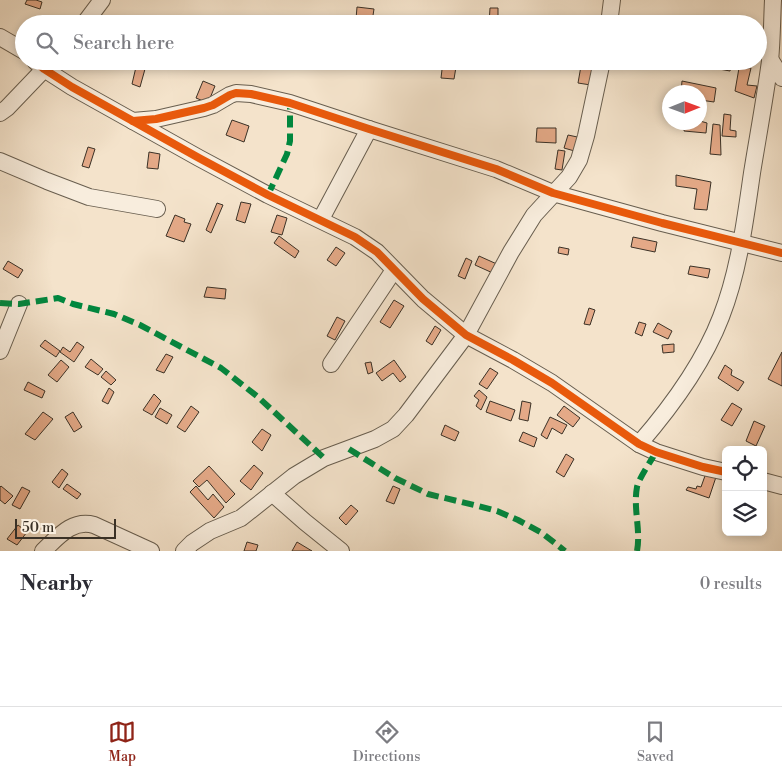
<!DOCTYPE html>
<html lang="en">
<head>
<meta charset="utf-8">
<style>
  :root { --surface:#fff; --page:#f2f2f3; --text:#2b2b33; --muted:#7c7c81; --line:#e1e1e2; --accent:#8f2418 }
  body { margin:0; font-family:"Libre Bodoni",serif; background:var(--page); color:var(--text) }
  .controls { position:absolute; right:15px; bottom:15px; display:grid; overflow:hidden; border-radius:8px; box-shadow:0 2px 8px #0003 }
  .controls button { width:45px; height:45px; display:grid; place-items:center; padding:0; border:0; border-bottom:1px solid var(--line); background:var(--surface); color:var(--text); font:25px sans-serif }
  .compass { position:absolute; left:662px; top:85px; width:45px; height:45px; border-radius:50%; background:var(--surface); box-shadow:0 2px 8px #0003; rotate:89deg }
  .scale { position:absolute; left:15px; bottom:12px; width:101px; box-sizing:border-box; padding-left:5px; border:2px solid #3a3126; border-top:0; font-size:14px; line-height:18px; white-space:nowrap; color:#3a3126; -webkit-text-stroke:4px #f8eddd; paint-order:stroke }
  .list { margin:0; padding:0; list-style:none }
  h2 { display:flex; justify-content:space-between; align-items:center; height:65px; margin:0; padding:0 20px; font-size:21px }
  h2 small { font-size:16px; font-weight:400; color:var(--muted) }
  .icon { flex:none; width:28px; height:28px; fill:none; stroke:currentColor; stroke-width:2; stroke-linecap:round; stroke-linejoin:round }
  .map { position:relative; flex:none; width:782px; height:551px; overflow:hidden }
  .search { position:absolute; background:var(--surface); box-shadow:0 2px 8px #0003; left:15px; right:15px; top:15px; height:55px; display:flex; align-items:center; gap:12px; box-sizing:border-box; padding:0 18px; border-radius:28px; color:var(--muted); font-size:19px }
  .sheet { height:155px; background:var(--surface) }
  nav { display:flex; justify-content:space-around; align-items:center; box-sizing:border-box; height:70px; border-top:1px solid var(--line); background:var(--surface); font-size:14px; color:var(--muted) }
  nav a { display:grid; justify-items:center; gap:2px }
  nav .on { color:var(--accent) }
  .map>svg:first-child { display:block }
  .building { fill:#e4a987; stroke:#3a3126 }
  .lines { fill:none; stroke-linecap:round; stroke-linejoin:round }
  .minor-casing { stroke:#685e4f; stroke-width:18 }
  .minor { stroke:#f8eddd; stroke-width:16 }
  .quiet { stroke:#00873e; stroke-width:6; stroke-dasharray:12 6; stroke-linecap:butt }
  .cycleway-casing { stroke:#f8eddd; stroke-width:11 }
  .cycleway { stroke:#e8590c; stroke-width:8 }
</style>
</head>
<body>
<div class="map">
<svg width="782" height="551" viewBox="0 0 782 551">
  <rect width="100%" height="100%" fill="#f4e3cb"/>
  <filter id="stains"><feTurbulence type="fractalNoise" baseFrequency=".004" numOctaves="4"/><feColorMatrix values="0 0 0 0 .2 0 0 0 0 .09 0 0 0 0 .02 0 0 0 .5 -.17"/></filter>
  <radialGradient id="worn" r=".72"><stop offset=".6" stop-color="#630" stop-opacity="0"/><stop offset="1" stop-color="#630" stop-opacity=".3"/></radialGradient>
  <!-- building -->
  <g class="building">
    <path d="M27,0H36L42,2L40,9L25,4Z"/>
    <path d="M357,7L374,9L372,22L356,19Z"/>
    <path d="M490,8H498V24H489Z"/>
    <path d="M443,61H457L454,79L441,78Z"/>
    <path d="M721,61H733L730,71L719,69Z"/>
    <path d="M581,66L600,69L597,86L578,83Z"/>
    <path d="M136,67L145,69L140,87L132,84Z"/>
    <path d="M739,68H751L747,85L757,86L754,98L735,91Z"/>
    <path d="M203,81L215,86L208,103L196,98Z"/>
    <path d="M682,81L716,88L714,102L700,100V92H681Z"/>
    <path d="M724,114L731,115L730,130L736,131V137L722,136Z"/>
    <path d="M232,120L249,126L244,142L226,135Z"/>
    <path d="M700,121L707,123L706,133L684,131L685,122H700Z"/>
    <path d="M713,124L720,125L721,155L710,154Z"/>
    <path d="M537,128H556V143L536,142Z"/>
    <path d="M568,135L582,138L578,152L564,148Z"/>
    <path d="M88,147L95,149L89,168L82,166Z"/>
    <path d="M558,150L565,151L562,170L555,169Z"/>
    <path d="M149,152L160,154L158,169L147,168Z"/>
    <path d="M676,175L711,182L707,210L694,209L697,189L676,186Z"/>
    <path d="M241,202L251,204L245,223L236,220Z"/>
    <path d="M217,203L223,205L211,233L206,230Z"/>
    <path d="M175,215L185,219L184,222L191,224L184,242L166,236Z"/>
    <path d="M277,215L287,218L282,235L271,232Z"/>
    <path d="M279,236L299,251L295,258L274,243Z"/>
    <path d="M633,237L657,242L655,252L631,247Z"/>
    <path d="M336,247L345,253L336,266L327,260Z"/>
    <path d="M559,247L569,249L568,255L558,253Z"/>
    <path d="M479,256L499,265L495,274L475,265Z"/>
    <path d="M466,258L472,261L465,279L458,276Z"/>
    <path d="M8,261L23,270L18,278L3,269Z"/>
    <path d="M690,266L710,269L708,278L688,274Z"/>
    <path d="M207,287L226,289L225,299L204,297Z"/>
    <path d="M394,300L404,306L390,328L380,322Z"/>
    <path d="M589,308L595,310L590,325L584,324Z"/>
    <path d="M337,317L345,321L335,340L327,336Z"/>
    <path d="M639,322L646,324L642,336L635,333Z"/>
    <path d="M658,323L672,331L668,339L653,332Z"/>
    <path d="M435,326L441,330L432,345L426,341Z"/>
    <path d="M45,340L60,351L56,357L40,346Z"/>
    <path d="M77,342L84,347L74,362L60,352L63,347L70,352Z"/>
    <path d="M674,344V352L663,353L662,345Z"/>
    <path d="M782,352V386L768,379Z"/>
    <path d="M166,354L173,357L164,373L156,370Z"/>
    <path d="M91,359L103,369L98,375L85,367Z"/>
    <path d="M61,360L69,367L57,382L48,375Z"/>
    <path d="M394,360L406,377L400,382L393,373L382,381L376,373Z"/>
    <path d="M371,362L373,372L368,374L365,363Z"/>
    <path d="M725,365L732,370L731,375L744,382L738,391L718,378Z"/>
    <path d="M490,368L498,373L487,389L479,384Z"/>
    <path d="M106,371L116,380L111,385L101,377Z"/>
    <path d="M28,382L45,391L42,398L24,390Z"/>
    <path d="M109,388L114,392L108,404L102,401Z"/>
    <path d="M479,390L487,397L481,410L476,406L479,400L474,396Z"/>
    <path d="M154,394L161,401L152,415L143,410Z"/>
    <path d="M490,401L515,410L511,421L486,412Z"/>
    <path d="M522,401L531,403L528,421L519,419Z"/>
    <path d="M732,403L742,409L732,426L721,420Z"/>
    <path d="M191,406L199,412L185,432L177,427Z"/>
    <path d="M564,406L580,418L573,427L557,415Z"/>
    <path d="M160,408L172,415L167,424L155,417Z"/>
    <path d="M43,412L53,419L35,440L25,434Z"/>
    <path d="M73,412L82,427L74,432L65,417Z"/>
    <path d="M550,417L567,425L562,434L552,428L547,439L541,435Z"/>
    <path d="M754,421L765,426L756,446L746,441Z"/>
    <path d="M445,425L459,432L455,441L441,435Z"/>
    <path d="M262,429L271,435L262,451L252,442Z"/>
    <path d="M523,432L537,438L534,447L519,441Z"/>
    <path d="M566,454L574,459L564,477L556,472Z"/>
    <path d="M254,465L263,473L251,490L240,481Z"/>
    <path d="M209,466L235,494L226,503L207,480L199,487L193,481Z"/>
    <path d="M62,469L68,474L59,488L52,482Z"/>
    <path d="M706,473L716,477L709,498L686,490L688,487L696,489L697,486L701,487Z"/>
    <path d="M67,484L81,494L77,499L63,489Z"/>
    <path d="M1,486L13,496L5,504L0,500V487Z"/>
    <path d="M196,486L208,500L213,494L224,507L214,518L190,492Z"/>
    <path d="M393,486L400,489L394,504L386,501Z"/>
    <path d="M22,487L30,491L20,509L12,505Z"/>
    <path d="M351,505L358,511L346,525L339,518Z"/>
    <path d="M18,525L27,532L17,545L7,539Z"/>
    <path d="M247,542L258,545L256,551H244Z"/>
    <path d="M297,542L312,551H292Z"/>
  </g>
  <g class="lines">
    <!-- minor casing -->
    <g class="minor-casing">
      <g id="minor">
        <path d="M84,24L102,0"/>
        <path d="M609,24L612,0"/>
        <path d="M0,37L24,51"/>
        <path d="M770,59L782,78"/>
        <path d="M35,61L44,69L72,87L199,158L268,195L355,237L377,252L423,299L466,335L513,360L552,383L639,444L656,452L703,467L726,472"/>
        <path d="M0,113L7,108L51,62"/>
        <path d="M133,121L156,119L204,108L213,105L230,95L236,93L251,94L290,103L369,129L496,169L553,193L662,223L782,253"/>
        <path d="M0,161L47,181L89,197L157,209"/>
        <path d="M321,219L369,129"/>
        <path d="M0,351L19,304"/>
        <path d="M331,364L394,270"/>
        <path d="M639,444C672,406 703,364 721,317C739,271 745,221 752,173C758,136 765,98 770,61C772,41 772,20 773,0"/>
        <path d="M763,481L782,486"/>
        <path d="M272,493L305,522L341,551"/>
        <path d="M43,551C58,537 72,519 94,525L151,551"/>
        <path d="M184,551L192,543L210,531L241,518L294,476L324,458L375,439L393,429L406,415L466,335L511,252L534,215L569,177L579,160L586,136L602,61"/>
      </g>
    </g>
    <!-- minor -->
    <use href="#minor" class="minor"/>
    <!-- quiet -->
    <g class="quiet">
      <path d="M268,195L287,154L290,141V103"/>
      <path d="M0,303L19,304L58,298L73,304L114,314L140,325L221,368L258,397L324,458"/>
      <path d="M349,449L395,478L428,494L478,506L497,511L518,520L542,533L565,551"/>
      <path d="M637,551C641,530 633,509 637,487C639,478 651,461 656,452"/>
    </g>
    <!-- cycleway casing -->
    <g class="cycleway-casing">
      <g id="cycleway">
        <path d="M35,61L44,69L72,87L199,158L268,195L355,237L377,252L423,299L466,335L513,360L552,383L639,444L656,452L703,467L726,472"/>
        <path d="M133,121L156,119L204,108L213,105L230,95L236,93L251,94L290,103L369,129L496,169L553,193L662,223L782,253"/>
      </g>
    </g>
    <!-- cycleway -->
    <use href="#cycleway" class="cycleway"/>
  </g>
  <rect width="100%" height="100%" filter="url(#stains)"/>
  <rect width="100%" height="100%" fill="url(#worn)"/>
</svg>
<div class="controls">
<button><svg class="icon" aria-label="locate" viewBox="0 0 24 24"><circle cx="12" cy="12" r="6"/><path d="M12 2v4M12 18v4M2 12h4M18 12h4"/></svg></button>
<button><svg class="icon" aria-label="layers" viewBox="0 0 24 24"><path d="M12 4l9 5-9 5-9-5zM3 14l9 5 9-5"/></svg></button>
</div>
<svg class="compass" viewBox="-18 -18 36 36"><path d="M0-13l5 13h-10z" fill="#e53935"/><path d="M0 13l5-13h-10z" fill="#7c7c81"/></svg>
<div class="scale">50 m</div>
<div class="search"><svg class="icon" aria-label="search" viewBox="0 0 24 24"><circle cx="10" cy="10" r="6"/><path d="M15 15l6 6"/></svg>Search here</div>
</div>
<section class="sheet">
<h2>Nearby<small>0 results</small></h2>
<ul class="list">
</ul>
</section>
<nav>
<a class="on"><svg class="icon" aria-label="map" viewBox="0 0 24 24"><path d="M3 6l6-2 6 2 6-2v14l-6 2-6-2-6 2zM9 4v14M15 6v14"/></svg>Map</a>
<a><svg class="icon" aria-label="directions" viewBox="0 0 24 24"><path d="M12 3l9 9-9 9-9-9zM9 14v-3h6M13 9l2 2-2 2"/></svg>Directions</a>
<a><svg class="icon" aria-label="saved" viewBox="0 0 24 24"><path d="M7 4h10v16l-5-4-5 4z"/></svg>Saved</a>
</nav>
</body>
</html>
